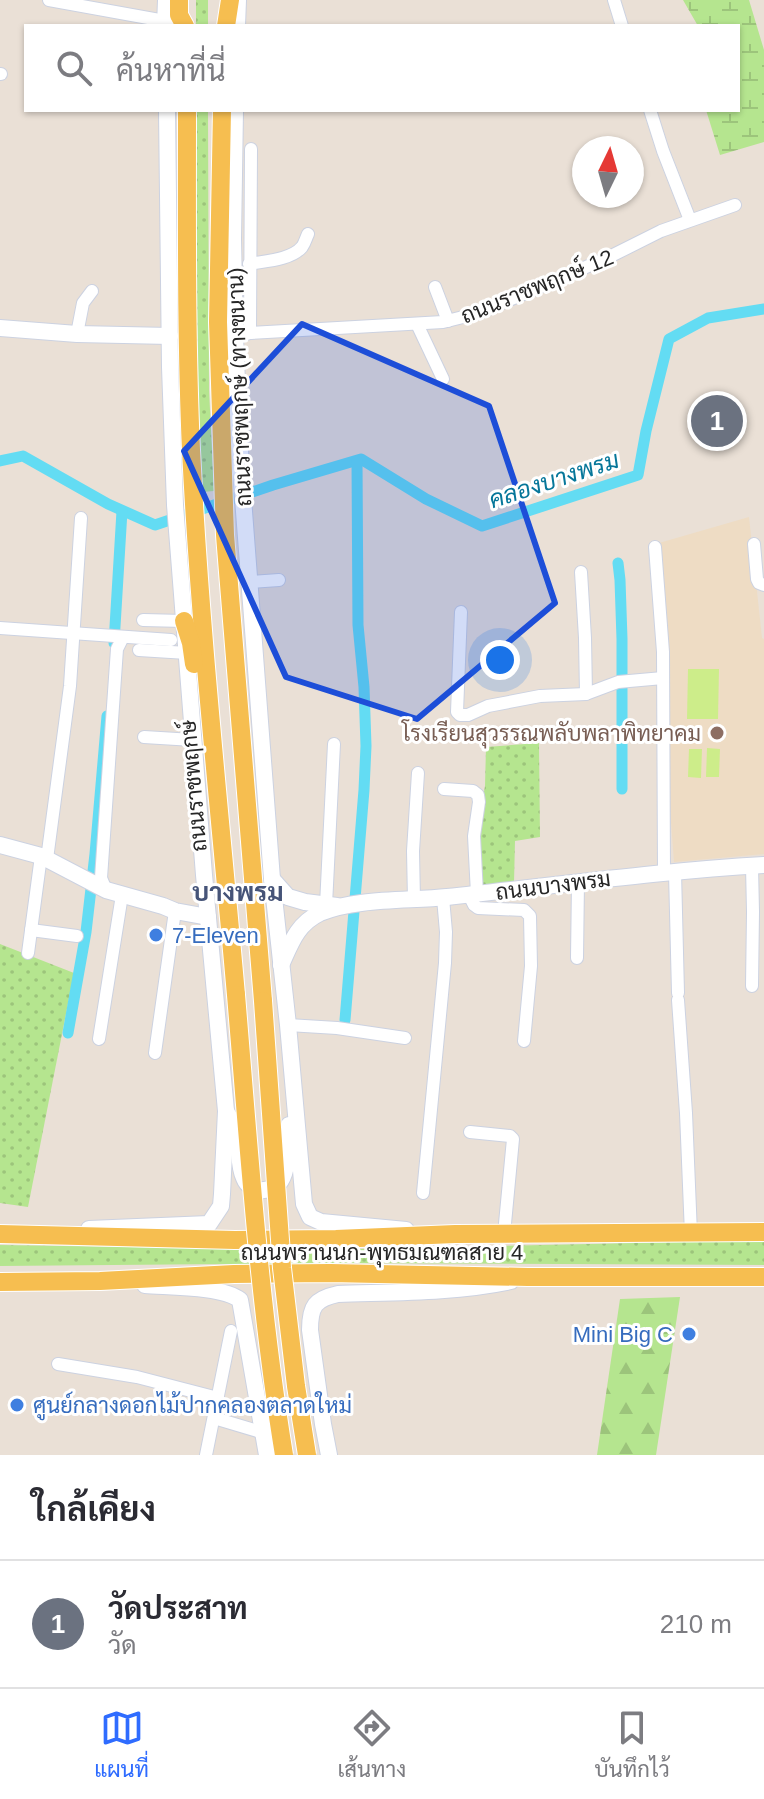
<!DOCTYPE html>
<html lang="th">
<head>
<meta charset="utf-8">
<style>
  :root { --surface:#fff; --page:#f2f2f3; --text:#2b2b33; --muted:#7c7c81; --line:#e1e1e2; --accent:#2f6cff }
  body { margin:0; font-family:Arial,Sarabun,sans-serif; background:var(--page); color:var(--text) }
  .compass { position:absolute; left:572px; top:136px; width:72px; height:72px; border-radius:50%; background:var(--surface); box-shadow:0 2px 6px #0004; rotate:5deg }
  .you { position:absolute; left:500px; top:660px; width:28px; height:28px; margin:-20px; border:6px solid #fff; border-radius:50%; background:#1a73e8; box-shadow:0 0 0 12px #1a73e833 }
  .badge { display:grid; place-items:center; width:52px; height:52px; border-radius:50%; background:var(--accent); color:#fff; font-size:26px; font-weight:700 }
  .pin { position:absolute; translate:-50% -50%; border:4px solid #fff; box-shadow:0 2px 8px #0006 }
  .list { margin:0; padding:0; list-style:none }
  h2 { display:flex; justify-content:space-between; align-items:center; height:104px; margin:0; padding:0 32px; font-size:34px }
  h2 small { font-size:26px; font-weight:400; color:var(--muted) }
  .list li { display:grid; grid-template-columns:52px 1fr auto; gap:24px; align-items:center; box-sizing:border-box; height:128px; padding:0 32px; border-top:2px solid var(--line) }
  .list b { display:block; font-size:30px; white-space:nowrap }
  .list p { margin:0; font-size:26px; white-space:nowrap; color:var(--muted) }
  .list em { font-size:26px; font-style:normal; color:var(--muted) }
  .icon { flex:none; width:44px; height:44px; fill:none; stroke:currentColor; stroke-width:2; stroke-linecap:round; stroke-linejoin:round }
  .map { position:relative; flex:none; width:764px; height:1455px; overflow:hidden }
  .search { position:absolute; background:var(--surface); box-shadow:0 2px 6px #0004; left:24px; right:24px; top:24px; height:88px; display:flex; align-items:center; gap:20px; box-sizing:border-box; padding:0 28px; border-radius:0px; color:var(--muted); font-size:30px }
  .sheet { height:232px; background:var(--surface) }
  nav { display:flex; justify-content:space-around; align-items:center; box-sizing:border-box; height:112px; border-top:2px solid var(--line); background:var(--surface); font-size:22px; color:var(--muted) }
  nav a { display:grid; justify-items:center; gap:4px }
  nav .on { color:var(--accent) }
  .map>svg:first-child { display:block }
  .education { fill:#eedcc4 }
  .grass { fill:url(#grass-dots) }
  .forest { fill:url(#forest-firs) }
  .wetland { fill:url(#wetland-marsh) }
  .pitch { fill:#cded8a }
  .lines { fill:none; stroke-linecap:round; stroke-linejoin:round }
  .canal { stroke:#63dcf3; stroke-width:11 }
  .street-casing { stroke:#ccd2e1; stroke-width:14 }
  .secondary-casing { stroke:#ccd2e1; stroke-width:18 }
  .primary-casing { stroke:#fff; stroke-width:20 }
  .street { stroke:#fff; stroke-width:12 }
  .secondary { stroke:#fff; stroke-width:16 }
  .primary { stroke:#f6be50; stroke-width:18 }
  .primary-bridge-casing { stroke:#fff; stroke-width:20; stroke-linecap:butt }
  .primary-bridge { stroke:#f6be50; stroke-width:18 }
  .marked { fill:#1d4ed8; fill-opacity:0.2; stroke:#1d4ed8; stroke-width:6; stroke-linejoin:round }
  .education-dot { fill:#8d6e63; stroke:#fff; stroke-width:3 }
  .shop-dot { fill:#3f7fe0; stroke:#fff; stroke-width:3 }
  .labels { text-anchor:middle; stroke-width:6; stroke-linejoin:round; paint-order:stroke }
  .street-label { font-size:22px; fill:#262626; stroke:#fff }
  .education-label { font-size:22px; fill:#785e54; stroke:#fff; text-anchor:end }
  .shop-label { font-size:22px; fill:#366cbe; stroke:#fff; text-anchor:start }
  .water-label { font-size:24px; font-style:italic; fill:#07779a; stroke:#fff }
  .quarter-label { font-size:26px; font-weight:bold; fill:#465478; stroke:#fff }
</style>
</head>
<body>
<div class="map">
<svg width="764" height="1455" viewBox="0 0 764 1455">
  <defs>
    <pattern id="grass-dots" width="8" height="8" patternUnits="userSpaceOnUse" patternTransform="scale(2)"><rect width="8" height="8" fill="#b5e58f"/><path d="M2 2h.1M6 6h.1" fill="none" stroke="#9cc47b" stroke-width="1.8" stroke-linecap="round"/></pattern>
    <pattern id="forest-firs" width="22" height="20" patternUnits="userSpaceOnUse" patternTransform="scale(2)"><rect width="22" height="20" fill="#b5e58f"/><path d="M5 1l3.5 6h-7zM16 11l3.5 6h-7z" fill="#9cc47b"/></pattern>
    <pattern id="wetland-marsh" width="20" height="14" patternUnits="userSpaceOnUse" patternTransform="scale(2)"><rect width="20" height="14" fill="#b5e58f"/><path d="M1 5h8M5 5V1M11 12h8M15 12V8" fill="none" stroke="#9cc47b"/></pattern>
  </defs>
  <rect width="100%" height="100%" fill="#eae0d6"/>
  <!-- education -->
  <path class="education" d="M749,517L762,638L764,639V854L674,862L670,809L669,646L659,543Z"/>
  <!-- grass -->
  <g class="grass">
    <rect x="196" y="0" width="12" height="26"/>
    <path d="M196,110H208L209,390L214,491L202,492L195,323Z"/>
    <path d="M539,743L540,837L515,841L514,883L480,886L477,832L485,786L486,747Z"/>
    <path d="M0,944L74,973L28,1207L0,1203Z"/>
    <path d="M681,1242H764V1265L335,1263L0,1266V1245L311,1250Z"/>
  </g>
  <!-- forest -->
  <path class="forest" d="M680,1297L656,1455H597L620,1299Z"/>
  <!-- wetland -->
  <path class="wetland" d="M683,0H749L764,50V142L720,155L706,110H738V26H698Z"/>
  <!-- pitch -->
  <g class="pitch">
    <path d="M688,669H719L718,719H687Z"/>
    <path d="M707,748L720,749L719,777H706Z"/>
    <path d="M689,749H702L701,778L688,777Z"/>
  </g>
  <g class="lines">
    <!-- canal -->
    <g class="canal">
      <path d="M0,461L23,456L108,504L155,525L273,485L361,459L426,499L482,526L638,475L646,431L669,339L708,318L764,309"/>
      <path d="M618,563L620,580L622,639V789"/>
      <path d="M114,643L122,511"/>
      <path d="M345,1020L364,790L366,746L364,687L358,625L357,461"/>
      <path d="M68,1033L86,932L95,854L107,716"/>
    </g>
    <!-- street casing -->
    <g class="street-casing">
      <g id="street">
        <path d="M49,0L165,21"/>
        <path d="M614,0L622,26"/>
        <path d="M0,74H1"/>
        <path d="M650,110L663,151L690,220"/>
        <path d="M249,264C265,261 291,260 302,247C305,243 306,238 308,234"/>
        <path d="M435,287L448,321"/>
        <path d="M417,324L443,379"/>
        <path d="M250,333L251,149"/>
        <path d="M77,334L83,303L92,291"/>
        <path d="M235,337L250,333L443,322L479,313L607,258L661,231L735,205"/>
        <path d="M754,544L757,579L759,583L764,585"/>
        <path d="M655,547L663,652L664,872"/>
        <path d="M581,572L585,638L586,694"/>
        <path d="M249,582L279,580"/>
        <path d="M461,612L457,712L460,715H468L488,706L540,696L586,694L618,682L663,678"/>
        <path d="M143,620L184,621"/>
        <path d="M0,628L171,640"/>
        <path d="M139,650L187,653"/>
        <path d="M144,737L193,740"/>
        <path d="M444,789L473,791L478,795L479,802L474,836L477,894"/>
        <path d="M47,859L70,686L81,518"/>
        <path d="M675,872L678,993"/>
        <path d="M106,890L101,878L117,649L123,637"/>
        <path d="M469,895L474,905L478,908L524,910L530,916L531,966L524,1041"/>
        <path d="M414,900L413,851L418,773"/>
        <path d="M326,905L334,744"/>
        <path d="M31,930L77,936"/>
        <path d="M28,953L41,856"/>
        <path d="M577,958L578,882"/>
        <path d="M752,986L753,912L752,866"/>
        <path d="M678,1000L686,1113L691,1234"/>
        <path d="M288,1025L337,1028L405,1038"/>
        <path d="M99,1039L122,895"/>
        <path d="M155,1053L175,911"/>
        <path d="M470,1132L510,1136L513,1139L504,1234"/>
        <path d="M423,1193L445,963L446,932L443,898"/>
        <path d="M58,1364L137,1377L218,1398"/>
        <path d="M214,1418L264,1433"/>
        <path d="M206,1455L231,1331"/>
      </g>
    </g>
    <!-- secondary casing -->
    <g class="secondary-casing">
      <g id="secondary">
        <path d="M165,26L166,0"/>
        <path d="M237,26L238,0"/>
        <path d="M235,110L233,239L235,337L241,472L272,879L288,1025L304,1204L310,1217L321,1222L406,1230"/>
        <path d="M0,328L77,334L170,336"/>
        <path d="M0,845L41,856L106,890L163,906L175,911L208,917"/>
        <path d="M272,879L288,897L305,902L337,906"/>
        <path d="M281,965C291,943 297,924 320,913C355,898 409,901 447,897C553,886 658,871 764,865"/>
        <path d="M226,1111C230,1119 236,1126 237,1134C240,1148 238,1166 244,1178C247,1186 255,1191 264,1190C293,1189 286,1145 289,1125"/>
        <path d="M89,1229L209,1224L221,1206L222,1194L226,1111L204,875L175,505L170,367L167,110"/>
        <path d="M145,1285C169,1287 223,1286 240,1300L267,1455"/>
        <path d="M329,1455L323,1424L310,1330C310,1306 315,1299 338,1294C396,1292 454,1293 511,1281"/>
      </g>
    </g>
    <!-- primary casing -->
    <g class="primary-casing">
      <g id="primary">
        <path d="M179,0V15L185,26"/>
        <path d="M226,26L230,0"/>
        <path d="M187,110C187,223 186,337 191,450C200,632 220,814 236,995"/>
        <path d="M222,110L218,322L225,535L263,1001"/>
        <path d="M184,621L191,643L194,664"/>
        <path d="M0,1234L235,1240L336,1239L455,1234L764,1232"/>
        <path d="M0,1282L100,1281L234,1274L330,1273L528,1277H764"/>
      </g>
    </g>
    <!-- street -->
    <use href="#street" class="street"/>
    <!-- secondary -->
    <use href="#secondary" class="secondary"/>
    <!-- primary -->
    <use href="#primary" class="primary"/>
    <!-- primary-bridge casing -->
    <g class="primary-bridge-casing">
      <g id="primary-bridge">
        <path d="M236,995C249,1149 259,1303 284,1455"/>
        <path d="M263,1001L282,1268L296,1386L307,1455"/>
      </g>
    </g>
    <!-- primary-bridge -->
    <use href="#primary-bridge" class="primary-bridge"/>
  </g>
  <!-- marked area -->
  <path class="marked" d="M302,324L489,406L555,603L417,719L286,677L184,451Z"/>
  <!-- markers -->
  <circle class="education-dot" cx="717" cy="733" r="8"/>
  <g class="shop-dot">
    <circle cx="156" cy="935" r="8"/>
    <circle cx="689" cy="1334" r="8"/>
    <circle cx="17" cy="1405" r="8"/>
  </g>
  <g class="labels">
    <!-- street labels -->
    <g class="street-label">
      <text transform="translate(537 286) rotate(-22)" y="8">ถนนราชพฤกษ์ 12</text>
      <text transform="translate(239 387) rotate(-92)" y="8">ถนนราชพฤกษ์ (ทางขนาน)</text>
      <text transform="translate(193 786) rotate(-95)" y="8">ถนนราชพฤกษ์</text>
      <text transform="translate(553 885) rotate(-7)" y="8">ถนนบางพรม</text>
      <text x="382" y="1260">ถนนพรานนก-พุทธมณฑลสาย 4</text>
    </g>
    <!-- education labels -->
    <g class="education-label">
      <text x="701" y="741">โรงเรียนสุวรรณพลับพลาพิทยาคม</text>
    </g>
    <!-- shop labels -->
    <g class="shop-label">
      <text x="172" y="943">7-Eleven</text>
      <text x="673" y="1342" text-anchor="end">Mini Big C</text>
      <text x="33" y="1413">ศูนย์กลางดอกไม้ปากคลองตลาดใหม่</text>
    </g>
    <!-- water labels -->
    <g class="water-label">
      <text transform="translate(554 480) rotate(-18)" y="8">คลองบางพรม</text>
    </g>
    <!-- quarter labels -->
    <g class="quarter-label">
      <text x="238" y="901">บางพรม</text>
    </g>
  </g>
</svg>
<svg class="compass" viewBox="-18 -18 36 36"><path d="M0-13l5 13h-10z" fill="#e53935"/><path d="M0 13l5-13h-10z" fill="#7c7c81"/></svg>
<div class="you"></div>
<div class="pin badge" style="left:717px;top:421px;background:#6b7280">1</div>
<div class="search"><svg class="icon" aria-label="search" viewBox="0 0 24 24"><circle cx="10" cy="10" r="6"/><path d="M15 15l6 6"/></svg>ค้นหาที่นี่</div>
</div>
<section class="sheet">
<h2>ใกล้เคียง<small></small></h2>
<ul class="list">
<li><span class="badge" style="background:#6b7280">1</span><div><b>วัดประสาท</b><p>วัด</p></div><em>210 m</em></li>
</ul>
</section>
<nav>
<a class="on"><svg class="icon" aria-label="map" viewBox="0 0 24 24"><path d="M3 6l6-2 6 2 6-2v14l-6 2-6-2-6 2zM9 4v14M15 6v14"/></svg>แผนที่</a>
<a><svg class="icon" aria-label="directions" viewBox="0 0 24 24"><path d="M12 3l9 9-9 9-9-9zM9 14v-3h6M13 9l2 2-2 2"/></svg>เส้นทาง</a>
<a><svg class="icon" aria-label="saved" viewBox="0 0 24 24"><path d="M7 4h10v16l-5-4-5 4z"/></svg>บันทึกไว้</a>
</nav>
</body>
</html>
